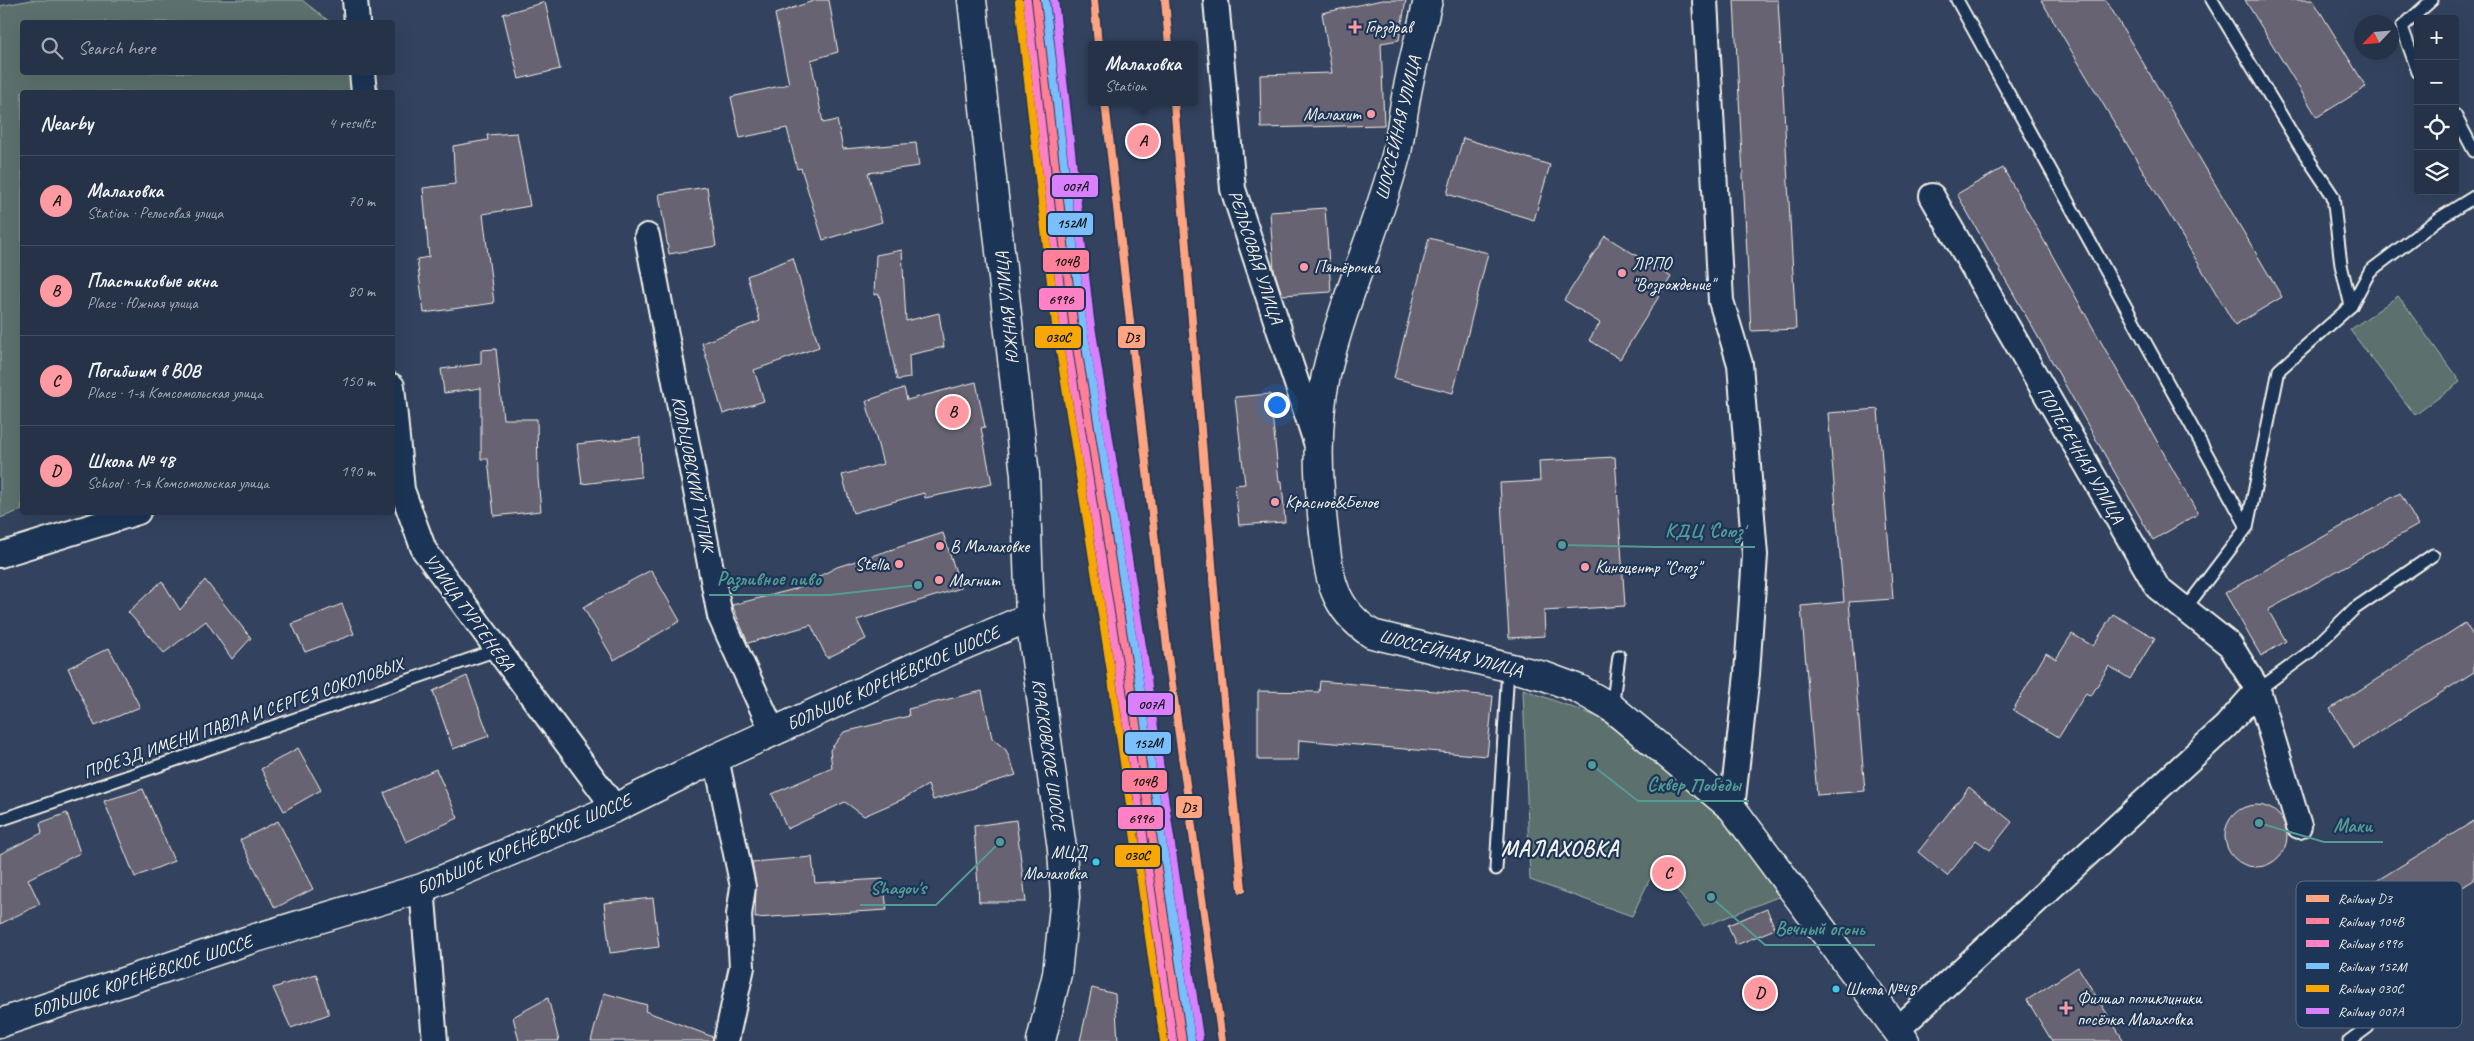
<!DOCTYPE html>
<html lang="en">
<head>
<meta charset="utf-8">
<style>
  :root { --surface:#263247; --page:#2e3a4e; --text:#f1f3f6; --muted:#a4aab4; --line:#424d60; --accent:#ff9aa2 }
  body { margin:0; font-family:Caveat,sans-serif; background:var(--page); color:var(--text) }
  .controls { position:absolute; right:15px; top:15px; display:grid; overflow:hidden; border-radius:5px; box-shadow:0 5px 20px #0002 }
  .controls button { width:45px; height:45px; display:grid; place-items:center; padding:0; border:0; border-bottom:1px solid var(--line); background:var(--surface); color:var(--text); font:25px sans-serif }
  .compass { position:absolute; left:2354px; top:15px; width:45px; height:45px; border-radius:50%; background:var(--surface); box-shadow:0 5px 20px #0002; rotate:244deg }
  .you { position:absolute; left:1276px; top:404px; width:18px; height:18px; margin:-12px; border:4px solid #fff; border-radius:50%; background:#1a73e8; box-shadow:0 0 0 8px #1a73e833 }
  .badge { display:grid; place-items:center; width:32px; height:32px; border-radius:50%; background:var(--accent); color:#111; font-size:16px; font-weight:700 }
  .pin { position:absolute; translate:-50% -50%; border:2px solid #fff; box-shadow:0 1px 5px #0006 }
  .popup { position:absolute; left:1088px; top:41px; width:110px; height:65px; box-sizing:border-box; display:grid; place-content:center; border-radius:5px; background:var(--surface); filter:drop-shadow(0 1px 4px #0005); font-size:16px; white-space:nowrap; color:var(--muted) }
  .popup b { font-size:19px; color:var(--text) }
  .popup::after { content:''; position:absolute; left:50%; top:100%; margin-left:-10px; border:10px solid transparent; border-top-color:var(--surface) }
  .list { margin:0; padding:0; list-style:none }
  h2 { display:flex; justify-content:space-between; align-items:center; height:65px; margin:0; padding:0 20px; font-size:21px }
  h2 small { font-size:16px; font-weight:400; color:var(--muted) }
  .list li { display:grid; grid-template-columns:32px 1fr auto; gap:15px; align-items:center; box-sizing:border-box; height:90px; padding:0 20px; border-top:1px solid var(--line) }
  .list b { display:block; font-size:19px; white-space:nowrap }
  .list p { margin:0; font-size:16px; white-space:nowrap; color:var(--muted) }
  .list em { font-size:16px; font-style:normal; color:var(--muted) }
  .icon { flex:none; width:28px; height:28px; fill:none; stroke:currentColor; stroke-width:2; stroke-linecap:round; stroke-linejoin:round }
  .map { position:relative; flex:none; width:2474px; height:1041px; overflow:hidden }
  .search { position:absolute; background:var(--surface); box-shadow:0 5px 20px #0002; left:20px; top:20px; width:375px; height:55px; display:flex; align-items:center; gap:12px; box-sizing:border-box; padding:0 18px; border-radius:5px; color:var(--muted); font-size:19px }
  .panel { position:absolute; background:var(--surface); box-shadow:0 5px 20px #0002; left:20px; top:90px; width:375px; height:425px; border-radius:5px }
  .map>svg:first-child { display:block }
  .green { fill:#5b716d; stroke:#a8b1aa }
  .building { fill:#676472; stroke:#f4f1e8 }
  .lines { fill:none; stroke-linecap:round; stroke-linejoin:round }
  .service-casing { stroke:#f4f1e8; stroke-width:15 }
  .minor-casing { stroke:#f4f1e8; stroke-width:28 }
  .tertiary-casing { stroke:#f4f1e8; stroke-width:31 }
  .secondary-casing { stroke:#f4f1e8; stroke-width:31 }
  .service { stroke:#1d3557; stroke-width:11 }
  .minor { stroke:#1d3557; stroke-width:24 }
  .tertiary { stroke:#1d3557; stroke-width:28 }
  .secondary { stroke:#1d3557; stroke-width:28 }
  .rail-1-casing { stroke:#1d3557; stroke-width:11 }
  .rail-2-casing { stroke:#1d3557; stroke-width:11 }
  .rail-3-casing { stroke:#1d3557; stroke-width:11 }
  .rail-4-casing { stroke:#1d3557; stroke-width:11 }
  .rail-5-casing { stroke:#1d3557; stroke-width:11 }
  .rail-6-casing { stroke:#1d3557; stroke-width:11 }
  .rail-1 { stroke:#ffa480; stroke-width:8 }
  .rail-2 { stroke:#ff8098; stroke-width:8 }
  .rail-3 { stroke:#ff80c5; stroke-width:8 }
  .rail-4 { stroke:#7abffc; stroke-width:8 }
  .rail-5 { stroke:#f7a806; stroke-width:8 }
  .rail-6 { stroke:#d880ff; stroke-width:8 }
  .poi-dot { fill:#ff9aa2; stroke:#1d3557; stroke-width:2 }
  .bus-dot { fill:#40c8e6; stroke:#1d3557; stroke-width:2 }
  .labels { text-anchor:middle; stroke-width:4.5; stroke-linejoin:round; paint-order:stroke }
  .bus-label { font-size:17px; fill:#f4f1e8; stroke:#1d3557; text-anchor:end }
  .poi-label { font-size:18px; fill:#f4f1e8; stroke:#1d3557; text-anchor:start }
  .street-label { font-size:18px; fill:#f4f1e8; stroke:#1d3557 }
  .district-label { font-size:22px; font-weight:bold; letter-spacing:1px; fill:#f4f1e8; stroke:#1d3557 }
  .key { fill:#1d3557; stroke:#5e6d82; stroke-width:1 }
  .key-label { font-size:14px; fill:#f4f1e8 }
  .leader { fill:none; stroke:#549b93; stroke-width:2 }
  .callout-dot { fill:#549b93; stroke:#1d3557; stroke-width:2 }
  .callout-label { font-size:19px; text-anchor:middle; font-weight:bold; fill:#549b93; stroke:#1d3557; stroke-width:4.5; stroke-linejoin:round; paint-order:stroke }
  .line-badge { stroke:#1d3557; stroke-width:2 }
  .pale-badge-label { font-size:14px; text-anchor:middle; font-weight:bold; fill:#111 }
</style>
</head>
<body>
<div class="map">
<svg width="2474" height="1041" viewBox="0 0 2474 1041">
  <rect width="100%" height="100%" fill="#33435f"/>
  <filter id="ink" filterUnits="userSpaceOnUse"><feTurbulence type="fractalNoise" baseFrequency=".02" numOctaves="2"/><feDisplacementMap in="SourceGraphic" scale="10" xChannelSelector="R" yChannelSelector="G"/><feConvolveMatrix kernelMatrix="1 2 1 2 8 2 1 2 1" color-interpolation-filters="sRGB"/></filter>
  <g filter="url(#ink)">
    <!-- green -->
    <g class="green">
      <path d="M31,0H302L330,22H22V72L352,73L353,92H22V510L0,518V6Z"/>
      <path d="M2398,296L2460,382L2415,415L2350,330Z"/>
      <path d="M1523,689L1598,717L1720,813L1783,895L1704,926L1657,864L1632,916L1530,880Z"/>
    </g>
    <!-- building -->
    <g class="building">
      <path d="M816,0H829L838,52L811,60L823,123L837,120L843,149L916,143L919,166L868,173L882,222L823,240L801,168L797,169L787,128L740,138L731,97L789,84L775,14Z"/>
      <path d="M1382,0H1406L1399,40L1381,43L1384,125L1261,128L1260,75L1332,73L1322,13Z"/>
      <path d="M1734,0H1778L1796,329L1751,331Z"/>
      <path d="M2041,0H2106L2282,297L2235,325Z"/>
      <path d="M2245,0H2313L2366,87L2317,117Z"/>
      <path d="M545,2L560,69L519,79L503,14Z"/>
      <path d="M517,133L530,206L483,214L494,303L424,313L417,259L429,257L423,188L455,184L453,146L488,140L487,135Z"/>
      <path d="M1463,138L1550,165L1534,220L1447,194Z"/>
      <path d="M2003,168L2198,514L2153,540L1957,194Z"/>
      <path d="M707,187L716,246L669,254L659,194Z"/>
      <path d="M1325,208L1331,292L1282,295L1274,270L1270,212Z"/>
      <path d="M1605,236L1671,277L1620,359L1589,340L1600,323L1564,300Z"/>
      <path d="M1429,238L1488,253L1453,393L1394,378Z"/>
      <path d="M902,250L906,321L939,313L944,347L909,355L910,378L897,380L879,294L874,295L876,255Z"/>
      <path d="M793,258L819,347L754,370L764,401L723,414L702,343L760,321L747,276Z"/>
      <path d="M496,349L503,419H537L538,478L541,511L494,516L488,459H481V388L444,393L441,369L481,364V350Z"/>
      <path d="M976,382L985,427L981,428L992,484L925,498L924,493L853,513L842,475L883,464L866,401L904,388L907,400Z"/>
      <path d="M1270,394L1279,481H1282L1285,522L1239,525L1235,485L1245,484L1235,397Z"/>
      <path d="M1878,409L1893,599L1849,602L1865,791L1817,795L1801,606L1844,602L1828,413Z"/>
      <path d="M640,437L641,477L582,484L577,444Z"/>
      <path d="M1615,457L1625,606L1544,611L1545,636L1509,638L1500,483L1540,481L1539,461Z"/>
      <path d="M2400,493L2418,525L2268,610L2286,641L2261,656L2225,593Z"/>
      <path d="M943,533L961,588L857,620L866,639L827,658L811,625L748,643L732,605L795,589L837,567Z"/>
      <path d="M651,570L680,621L614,660L583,607Z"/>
      <path d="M205,580L251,638L232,659L206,621L164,653L128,612L162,581L180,610Z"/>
      <path d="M342,604L354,634L305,652L292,624Z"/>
      <path d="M2113,614L2155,638L2130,679L2109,666L2091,696L2086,693L2059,737L2013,710L2046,653L2056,659L2072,634L2093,646Z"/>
      <path d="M2465,623L2474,637V672L2354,748L2330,709Z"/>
      <path d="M109,648L140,707L95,726L68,668Z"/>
      <path d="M467,676L489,736L453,749L433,691Z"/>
      <path d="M1320,681L1493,696L1487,756L1299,740L1298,760H1258V691L1319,692Z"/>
      <path d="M982,691L992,738L1006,750L1016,775L933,800L928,785L903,799L864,816L845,802L787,829L772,794L832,768L830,750L844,732L909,716L908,709Z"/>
      <path d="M298,748L321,790L284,811L261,769Z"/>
      <path d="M436,769L458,818L406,842L384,793Z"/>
      <path d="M1969,787L2012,822L1990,850L1976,840L1947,876L1918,852Z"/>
      <path d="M143,789L174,861L135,877L104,801Z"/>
      <circle cx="2256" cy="836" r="31"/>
      <path d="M67,813L80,853L28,879L40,904L0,924V854L42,833L40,823Z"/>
      <path d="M1016,820L1026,902H979L974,826Z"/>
      <path d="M278,821L313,889L275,908L240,840Z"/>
      <path d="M2474,821V880L2369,945L2342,902Z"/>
      <path d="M812,857L815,883L883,879L887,910L755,918L756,885L752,862Z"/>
      <path d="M653,898L659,947L610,953L604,903Z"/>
      <path d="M1767,909L1775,929L1736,945L1728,925Z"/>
      <path d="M2078,967L2124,1041H2052L2027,1000Z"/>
      <path d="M316,974L329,1014L291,1028L273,988Z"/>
      <path d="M1092,988L1115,994L1118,1041H1080Z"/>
      <path d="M604,993L647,1005L645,1011L713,1037V1041H591Z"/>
      <path d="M548,998L559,1041H519L513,1017Z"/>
    </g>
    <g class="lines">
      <!-- service casing -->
      <g class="service-casing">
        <g id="service">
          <path d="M1957,0L2247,527L2185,609"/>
          <path d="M2212,0L2299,145L2333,196L2341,265L2351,306L2279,370L2247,527"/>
          <path d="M2418,72L2402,27L2432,0"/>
          <path d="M2455,115L2474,151"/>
          <path d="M2351,306L2370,271L2440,218L2474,197"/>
          <path d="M2258,690L2311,651L2354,609L2433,555"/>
          <path d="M1612,708L1619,656"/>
          <path d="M0,820L497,650"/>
          <path d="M1496,869L1508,668"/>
          <path d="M2349,1041L2368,1027"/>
        </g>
      </g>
      <!-- minor casing -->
      <g class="minor-casing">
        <g id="minor">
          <path d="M355,0L357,22"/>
          <path d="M1216,0L1233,189L1317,445"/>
          <path d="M1705,0L1721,301L1740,364L1755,555L1747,674L1732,808"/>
          <path d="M362,72L364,92"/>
          <path d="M1932,196L2157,587L2230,645L2258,690L2299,826"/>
          <path d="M647,236L720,616L773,732"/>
          <path d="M392,386L402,490L424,550L615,808"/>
          <path d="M0,555L138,512"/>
          <path d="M716,758L743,887L739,915L742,967L726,1041"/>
          <path d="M422,888L435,1041"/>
          <path d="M1898,1029L2226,726L2258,690"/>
        </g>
      </g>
      <!-- tertiary casing -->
      <g class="tertiary-casing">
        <path id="tertiary" d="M972,0L1025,475L1030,617"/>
      </g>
      <!-- secondary casing -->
      <g class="secondary-casing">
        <g id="secondary">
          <path d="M1428,0C1421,31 1413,61 1407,92C1403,112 1401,132 1397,152C1378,227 1343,299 1326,375C1315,427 1318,481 1324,533C1329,577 1332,608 1372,634L1544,676L1579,689L1612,708L1732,808L1905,1041"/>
          <path d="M0,1023L249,940L422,888L615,808L716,758L943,654L1030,617L1062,849L1065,897L1057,974L1041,1041"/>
        </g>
      </g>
      <!-- service -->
      <use href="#service" class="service"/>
      <!-- minor -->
      <use href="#minor" class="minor"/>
      <!-- tertiary -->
      <use href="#tertiary" class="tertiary"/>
      <!-- secondary -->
      <use href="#secondary" class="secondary"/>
      <!-- rail-1 casing -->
      <g class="rail-1-casing">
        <g id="rail-1">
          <path d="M1094,0L1098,45"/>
          <path d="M1165,0L1169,45"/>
          <path d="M1105,102L1168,656L1222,1041"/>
          <path d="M1174,102L1219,649L1242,889"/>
        </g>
      </g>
      <!-- rail-2 casing -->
      <g class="rail-2-casing">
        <path id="rail-2" d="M1036,0L1073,322L1127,662L1182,1041"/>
      </g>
      <!-- rail-3 casing -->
      <g class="rail-3-casing">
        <path id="rail-3" d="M1027,1L1064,323L1118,663L1173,1041"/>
      </g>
      <!-- rail-4 casing -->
      <g class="rail-4-casing">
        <path id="rail-4" d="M1045,0L1082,321L1136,661L1191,1040"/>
      </g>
      <!-- rail-5 casing -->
      <g class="rail-5-casing">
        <path id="rail-5" d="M1019,2L1056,325L1110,665L1164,1041"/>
      </g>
      <!-- rail-6 casing -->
      <g class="rail-6-casing">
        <path id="rail-6" d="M1054,0L1090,320L1144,659L1199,1038"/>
      </g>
      <!-- rail-1 -->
      <use href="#rail-1" class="rail-1"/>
      <!-- rail-2 -->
      <use href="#rail-2" class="rail-2"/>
      <!-- rail-3 -->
      <use href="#rail-3" class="rail-3"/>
      <!-- rail-4 -->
      <use href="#rail-4" class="rail-4"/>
      <!-- rail-5 -->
      <use href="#rail-5" class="rail-5"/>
      <!-- rail-6 -->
      <use href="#rail-6" class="rail-6"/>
    </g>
  </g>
  <!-- markers -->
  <g class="poi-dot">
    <path d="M1352.5 19.5h5v5h5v5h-5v5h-5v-5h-5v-5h5z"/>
    <circle cx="1371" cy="114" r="5"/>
    <circle cx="1304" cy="267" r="5"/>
    <circle cx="1622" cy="273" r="5"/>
    <circle cx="1275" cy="502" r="5"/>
    <circle cx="940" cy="546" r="5"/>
    <circle cx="899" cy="564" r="5"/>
    <circle cx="1585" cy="567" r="5"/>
    <circle cx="939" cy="580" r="5"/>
    <path d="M2063.5 1000.5h5v5h5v5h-5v5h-5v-5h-5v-5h5z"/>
  </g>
  <g class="bus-dot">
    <circle cx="1096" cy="862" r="4.5"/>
    <circle cx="1836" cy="989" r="4.5"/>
  </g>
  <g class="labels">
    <!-- bus labels -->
    <g class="bus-label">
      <text x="1087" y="858">МЦД<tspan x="1087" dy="21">Малаховка</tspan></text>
      <text x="1845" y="995" text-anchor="start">Школа №48</text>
    </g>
    <!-- poi labels -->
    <g class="poi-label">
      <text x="1365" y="33">Горздрав</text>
      <text x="1361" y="120" text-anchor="end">Малахит</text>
      <text x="1632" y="269">ЛРПО<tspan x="1632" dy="21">"Возрождение"</tspan></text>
      <text x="1314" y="273">Пятёрочка</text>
      <text x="1285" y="508">Красное&amp;Белое</text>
      <text x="950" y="552">В Малаховке</text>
      <text x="889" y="570" text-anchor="end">Stella</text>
      <text x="1595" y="573">Киноцентр "Союз"</text>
      <text x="949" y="586">Магнит</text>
      <text x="2077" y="1004">Филиал поликлиники<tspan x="2077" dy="21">посёлка Малаховка</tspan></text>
    </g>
    <!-- street labels -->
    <g class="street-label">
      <text transform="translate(1398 128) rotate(-77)" y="6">ШОССЕЙНАЯ УЛИЦА</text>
      <text transform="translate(1256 257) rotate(72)" y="6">РЕЛЬСОВАЯ УЛИЦА</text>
      <text transform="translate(1007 308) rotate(-96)" y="6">ЮЖНАЯ УЛИЦА</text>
      <text transform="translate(2081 455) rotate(60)" y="6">ПОПЕРЕЧНАЯ УЛИЦА</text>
      <text transform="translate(693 474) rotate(79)" y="6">КОЛЬЦОВСКИЙ ТУПИК</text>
      <text transform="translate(469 612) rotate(54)" y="6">УЛИЦА ТУРГЕНЕВА</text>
      <text transform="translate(1451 653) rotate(14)" y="6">ШОССЕЙНАЯ УЛИЦА</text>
      <text transform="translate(893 678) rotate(-24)" y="6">БОЛЬШОЕ КОРЕНЁВСКОЕ ШОССЕ</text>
      <text transform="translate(243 718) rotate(-19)" y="6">ПРОЕЗД ИМЕНИ ПАВЛА И СЕРГЕЯ СОКОЛОВЫХ</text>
      <text transform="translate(1049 755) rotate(82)" y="6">КРАСКОВСКОЕ ШОССЕ</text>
      <text transform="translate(524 844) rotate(-23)" y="6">БОЛЬШОЕ КОРЕНЁВСКОЕ ШОССЕ</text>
      <text transform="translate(142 976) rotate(-18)" y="6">БОЛЬШОЕ КОРЕНЁВСКОЕ ШОССЕ</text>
    </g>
    <!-- district labels -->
    <g class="district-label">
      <text x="1560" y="856">МАЛАХОВКА</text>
    </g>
  </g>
  <!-- legend -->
  <rect x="2296" y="881" width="166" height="147" rx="8" class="key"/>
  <rect x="2306" y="895" width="23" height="7" fill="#ffa480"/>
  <rect x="2306" y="918" width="23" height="6" fill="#ff8098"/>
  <rect x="2306" y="940" width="23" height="7" fill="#ff80c5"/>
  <rect x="2306" y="963" width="23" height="6" fill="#7abffc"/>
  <rect x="2306" y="985" width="23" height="7" fill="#f7a806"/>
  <rect x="2306" y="1008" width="23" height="6" fill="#d880ff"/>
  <g class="key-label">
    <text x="2338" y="903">Railway D3</text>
    <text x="2338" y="926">Railway 104В</text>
    <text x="2338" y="948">Railway 6996</text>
    <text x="2338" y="971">Railway 152М</text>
    <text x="2338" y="993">Railway 030C</text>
    <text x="2338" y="1016">Railway 007А</text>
  </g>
  <!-- callouts -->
  <path class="leader" d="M1562 545L1655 547H1755M918 585L830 595H709M1592 765L1638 801H1749M2259 823L2324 842H2383M1000 842L936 905H860M1711 897L1765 945H1875"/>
  <g class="callout-dot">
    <circle cx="1562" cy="545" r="5"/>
    <circle cx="918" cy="585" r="5"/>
    <circle cx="1592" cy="765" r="5"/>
    <circle cx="2259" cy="823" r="5"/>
    <circle cx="1000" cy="842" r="5"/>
    <circle cx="1711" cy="897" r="5"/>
  </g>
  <g class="callout-label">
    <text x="1705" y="537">КДЦ 'Союз'</text>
    <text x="769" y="585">Разливное пиво</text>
    <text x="1694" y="791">Сквер Победы</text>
    <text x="2353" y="832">Маки</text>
    <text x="898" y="894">Shagov's</text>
    <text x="1820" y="935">Вечный огонь</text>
  </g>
  <g class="line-badge">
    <rect x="1051" y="174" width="48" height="24" rx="5" fill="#d880ff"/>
    <rect x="1047" y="212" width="47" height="24" rx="5" fill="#7abffc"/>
    <rect x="1042" y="249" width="48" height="24" rx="5" fill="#ff8098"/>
    <rect x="1038" y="287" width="47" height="24" rx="5" fill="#ff80c5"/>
    <rect x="1034" y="325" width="48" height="24" rx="5" fill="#f7a806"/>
    <rect x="1117" y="325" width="29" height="24" rx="5" fill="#ffa480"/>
    <rect x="1127" y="692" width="47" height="24" rx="5" fill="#d880ff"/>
    <rect x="1124" y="731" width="48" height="24" rx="5" fill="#7abffc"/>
    <rect x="1121" y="769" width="47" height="24" rx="5" fill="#ff8098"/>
    <rect x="1175" y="795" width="28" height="24" rx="5" fill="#ffa480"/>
    <rect x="1117" y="806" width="47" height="24" rx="5" fill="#ff80c5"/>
    <rect x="1114" y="844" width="47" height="24" rx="5" fill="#f7a806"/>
  </g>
  <g class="pale-badge-label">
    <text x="1075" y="191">007А</text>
    <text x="1071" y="228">152М</text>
    <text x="1066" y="266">104В</text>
    <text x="1061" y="304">6996</text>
    <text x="1058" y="342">030C</text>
    <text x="1132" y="342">D3</text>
    <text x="1151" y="709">007А</text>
    <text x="1148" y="748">152М</text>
    <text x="1144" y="786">104В</text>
    <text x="1189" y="812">D3</text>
    <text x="1141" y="823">6996</text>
    <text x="1137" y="860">030C</text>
  </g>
</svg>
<div class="controls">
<button>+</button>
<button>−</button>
<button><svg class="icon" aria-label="locate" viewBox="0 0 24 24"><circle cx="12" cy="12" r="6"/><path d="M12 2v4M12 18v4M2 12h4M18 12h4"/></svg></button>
<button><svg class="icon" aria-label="layers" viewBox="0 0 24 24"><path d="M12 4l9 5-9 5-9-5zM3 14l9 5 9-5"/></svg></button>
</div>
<svg class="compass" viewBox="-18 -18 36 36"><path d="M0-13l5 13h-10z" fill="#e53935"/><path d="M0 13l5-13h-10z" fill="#a4aab4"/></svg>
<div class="you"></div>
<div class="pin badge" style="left:1143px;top:141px">A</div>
<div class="popup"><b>Малаховка</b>Station</div>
<div class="pin badge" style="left:953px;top:412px">B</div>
<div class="pin badge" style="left:1668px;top:873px">C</div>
<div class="pin badge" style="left:1760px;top:993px">D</div>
<div class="search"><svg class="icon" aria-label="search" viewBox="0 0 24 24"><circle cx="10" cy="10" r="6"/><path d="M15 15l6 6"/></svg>Search here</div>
<section class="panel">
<h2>Nearby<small>4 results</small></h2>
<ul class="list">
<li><span class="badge">A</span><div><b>Малаховка</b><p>Station · Рельсовая улица</p></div><em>70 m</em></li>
<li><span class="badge">B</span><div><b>Пластиковые окна</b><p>Place · Южная улица</p></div><em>80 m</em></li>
<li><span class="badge">C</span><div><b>Погибшим в ВОВ</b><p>Place · 1-я Комсомольская улица</p></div><em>150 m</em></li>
<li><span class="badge">D</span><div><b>Школа № 48</b><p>School · 1-я Комсомольская улица</p></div><em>190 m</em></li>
</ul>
</section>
</div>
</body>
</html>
